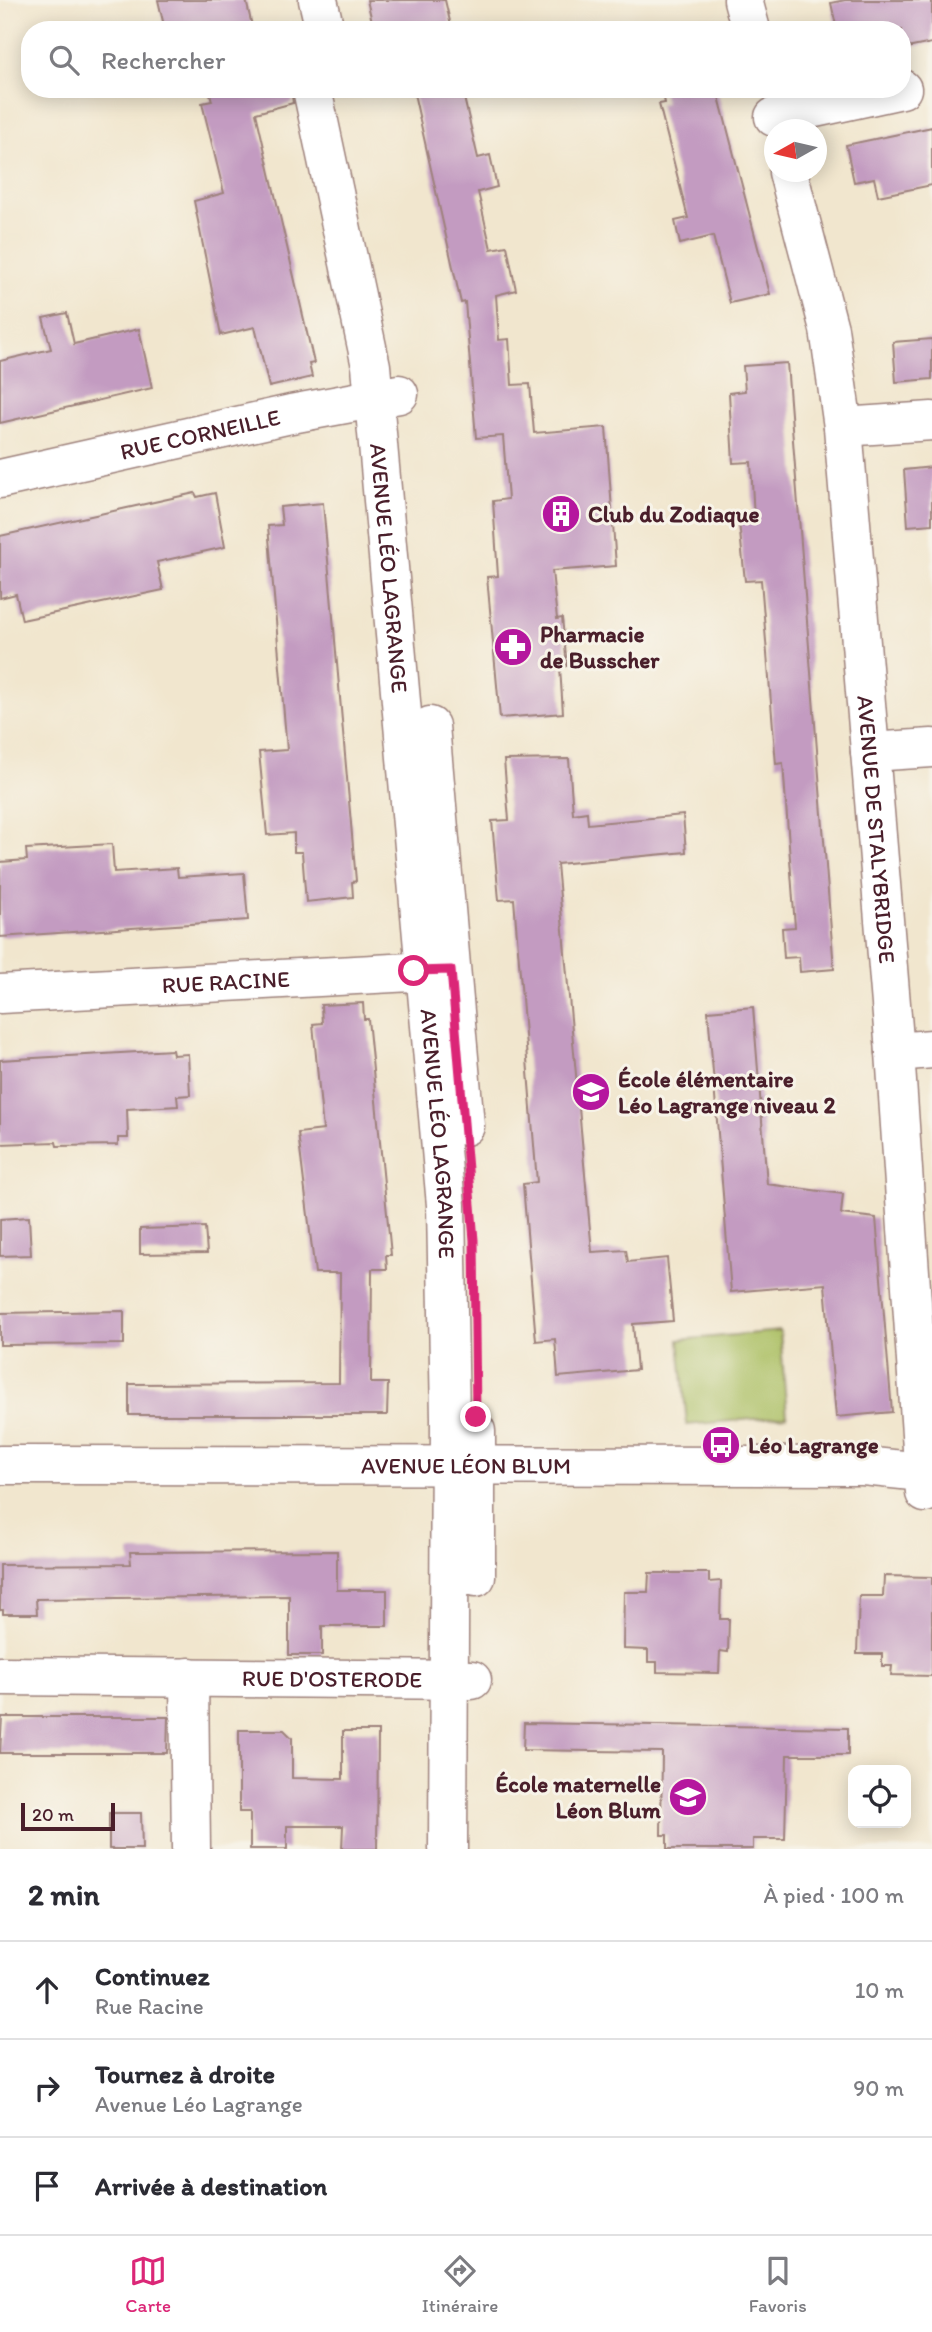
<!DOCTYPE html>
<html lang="fr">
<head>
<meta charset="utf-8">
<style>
  :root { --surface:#fff; --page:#f2f2f3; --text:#2b2b33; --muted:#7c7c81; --line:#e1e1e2; --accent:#db2777 }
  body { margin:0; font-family:Itim,sans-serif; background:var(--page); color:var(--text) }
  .controls { position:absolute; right:21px; bottom:21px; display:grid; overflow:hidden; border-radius:14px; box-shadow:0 4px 18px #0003 }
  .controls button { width:63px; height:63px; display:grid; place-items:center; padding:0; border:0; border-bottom:2px solid var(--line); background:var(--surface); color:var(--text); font:35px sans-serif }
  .compass { position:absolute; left:764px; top:119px; width:63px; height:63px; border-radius:50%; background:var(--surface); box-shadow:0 4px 18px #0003; rotate:262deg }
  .scale { position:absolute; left:21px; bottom:18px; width:94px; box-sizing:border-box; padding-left:7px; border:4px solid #4a1f2b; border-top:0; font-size:19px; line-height:24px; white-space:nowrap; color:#4a1f2b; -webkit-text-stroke:5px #f7f3e8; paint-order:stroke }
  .stop { position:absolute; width:21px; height:21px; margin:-16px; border:5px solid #db2777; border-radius:50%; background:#fff }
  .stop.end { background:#db2777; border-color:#fff; box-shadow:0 2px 7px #0008 }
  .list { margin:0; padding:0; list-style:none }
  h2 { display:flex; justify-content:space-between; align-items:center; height:91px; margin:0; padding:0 28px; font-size:30px }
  h2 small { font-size:23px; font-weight:400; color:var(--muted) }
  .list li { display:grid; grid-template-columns:46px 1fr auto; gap:21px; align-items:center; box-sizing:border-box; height:98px; padding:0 28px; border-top:2px solid var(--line) }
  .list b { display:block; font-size:26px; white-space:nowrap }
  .list p { margin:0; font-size:23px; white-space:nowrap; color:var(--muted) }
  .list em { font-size:23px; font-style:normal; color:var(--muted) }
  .icon { flex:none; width:38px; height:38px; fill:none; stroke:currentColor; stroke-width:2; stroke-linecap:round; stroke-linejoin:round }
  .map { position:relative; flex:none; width:932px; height:1849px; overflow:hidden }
  .search { position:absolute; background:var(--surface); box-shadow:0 4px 18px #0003; left:21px; right:21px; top:21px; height:77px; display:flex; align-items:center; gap:18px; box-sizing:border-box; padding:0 24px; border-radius:28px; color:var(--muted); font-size:26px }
  .sheet { height:385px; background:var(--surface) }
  nav { display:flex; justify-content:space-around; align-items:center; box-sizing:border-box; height:98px; border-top:2px solid var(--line); background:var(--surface); font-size:19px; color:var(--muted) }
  nav a { display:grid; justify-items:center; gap:4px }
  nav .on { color:var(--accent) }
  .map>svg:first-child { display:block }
  .green { fill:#abbf63; stroke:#7a6f47; stroke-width:2 }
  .building { fill:#c39bc1 }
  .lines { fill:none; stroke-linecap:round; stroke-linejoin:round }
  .minor-casing { stroke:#9e827c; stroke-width:41 }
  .major-casing { stroke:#9e827c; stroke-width:41 }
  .minor { stroke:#fff; stroke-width:38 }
  .major { stroke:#fff; stroke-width:38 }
  .route { stroke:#db2777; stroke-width:9 }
  .labels { text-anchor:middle; stroke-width:6; stroke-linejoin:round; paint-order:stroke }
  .street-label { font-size:23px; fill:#4a1f2b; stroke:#f7f3e8 }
  .poi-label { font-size:23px; font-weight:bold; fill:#4a1f2b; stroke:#f7f3e8; text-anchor:start }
</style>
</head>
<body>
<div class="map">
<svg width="932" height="1849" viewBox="0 0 932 1849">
  <rect width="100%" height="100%" fill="#f7f3e8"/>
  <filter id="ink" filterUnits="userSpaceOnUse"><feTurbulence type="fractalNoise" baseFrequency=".0143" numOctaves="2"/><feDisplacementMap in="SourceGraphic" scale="14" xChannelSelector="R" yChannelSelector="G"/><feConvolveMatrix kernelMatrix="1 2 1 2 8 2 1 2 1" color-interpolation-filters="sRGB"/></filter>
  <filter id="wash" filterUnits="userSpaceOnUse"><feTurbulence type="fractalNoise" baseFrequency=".00686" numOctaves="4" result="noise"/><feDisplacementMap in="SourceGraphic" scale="28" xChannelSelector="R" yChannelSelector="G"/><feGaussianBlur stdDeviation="1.57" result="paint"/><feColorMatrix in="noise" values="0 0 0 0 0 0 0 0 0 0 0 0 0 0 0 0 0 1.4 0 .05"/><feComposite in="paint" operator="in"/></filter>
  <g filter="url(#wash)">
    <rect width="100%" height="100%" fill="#f1e6ce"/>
    <!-- green -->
    <path class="green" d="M780,1331L787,1416L687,1425L679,1340Z"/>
    <g id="blocks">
      <!-- building -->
      <g class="building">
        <path d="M158,0H246L253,30H165Z"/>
        <path d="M367,0H445L452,30H374Z"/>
        <path d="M845,0H932V43L902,49V30H837L831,3Z"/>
        <path d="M209,89H291L293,103L256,113L314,363L309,364L312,377L269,387L255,327L221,335L194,201L224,193L202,103L212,101Z"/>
        <path d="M413,89H462L478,158L490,155L497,187L478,192L491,249L507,246L516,290L496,295L499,340L509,339L512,385L530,384L534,433L606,427L616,566L552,571L557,619L562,618L567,666L560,667L563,713L500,718L487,577L498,576L493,501L508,499L503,436L476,438L465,302L461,303Z"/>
        <path d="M662,89H717L770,294L730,303L713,236L680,244L675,221L688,218L659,104L665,103Z"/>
        <path d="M932,127V185L878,196L874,178L854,182L846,145Z"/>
        <path d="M67,313L74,344L139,329L152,388L0,423V361L51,349L43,318Z"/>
        <path d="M932,339V379L896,382L893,342Z"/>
        <path d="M787,363L834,969L800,972L799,957L784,958L782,928L795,927L783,763L776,764L761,580L745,581L739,522L754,520L751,462L733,463L729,393L745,391L743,366Z"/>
        <path d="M932,467V524L908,526L904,470Z"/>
        <path d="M195,493L197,497L215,493L225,547L157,562L163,590L22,620L16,594L0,598V536Z"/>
        <path d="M323,503L356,881L352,882L353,897L306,902L302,852H294V833L267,835L259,752L287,750L268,526L282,525L280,507Z"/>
        <path d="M569,759L573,814L587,812L588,824L683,815L686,852L557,864L592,1252L626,1250L628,1262L667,1258L673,1321L633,1324L637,1370L558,1377L555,1339L536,1341L523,1184L537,1182L518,949L514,899L499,900L492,821L509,820L504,760Z"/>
        <path d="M112,844L114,872L177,868L178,877L244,873L248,920L0,937V862L27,860L26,849Z"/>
        <path d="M363,1003L364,1019H368L391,1255H386L387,1269H372L371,1383H388L387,1415H129V1384L339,1383L340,1273H315L298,1133L323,1130L313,1024L322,1023L321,1005Z"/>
        <path d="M753,1007L767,1184L843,1194L841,1214L876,1218L892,1412L836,1417L825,1284L731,1292L708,1011Z"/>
        <path d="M172,1050L173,1055L188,1054L190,1095L177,1096L178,1106L127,1109L128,1138H118V1145L57,1146L56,1142L0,1144V1060Z"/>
        <path d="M29,1217L31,1255L0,1256V1219Z"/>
        <path d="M205,1227L207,1253L140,1254V1229Z"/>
        <path d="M124,1311V1344L0,1345V1313Z"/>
        <path d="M337,1551V1590H387V1626H322V1655H289V1596L36,1599L37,1614H3V1610H0V1565L131,1564L130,1552Z"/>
        <path d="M649,1573H709V1582L721,1581L720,1619H729L728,1652L720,1651L719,1673L657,1672V1662H648V1650L623,1649L624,1592H648Z"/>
        <path d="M884,1576L932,1577V1676L891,1675L892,1666H882V1654H857L859,1596H883Z"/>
        <path d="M2,1717H168L167,1753H0Z"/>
        <path d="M524,1723L848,1728V1755H787L785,1839H753V1849H667V1835H661L662,1752L523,1750Z"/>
        <path d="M239,1730H284L292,1738V1778L343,1779V1731H378L377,1849H342L343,1826H287V1849H250V1812H239Z"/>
        <path d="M109,1813H141L142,1849H109Z"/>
      </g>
    </g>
  </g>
  <g filter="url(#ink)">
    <use href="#blocks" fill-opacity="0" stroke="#9e827c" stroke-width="2"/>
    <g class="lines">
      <!-- minor casing -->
      <g class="minor-casing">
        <g id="minor">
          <path d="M318,0L325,30"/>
          <path d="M743,0L751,30"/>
          <path id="s1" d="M312,89L371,366L446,1205L450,1418L448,1849"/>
          <path d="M774,117L902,89"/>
          <path id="s2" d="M788,172L829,329L843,427L895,1052L925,1493"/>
          <path d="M843,427L932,421"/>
          <path id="s3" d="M0,479L291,414L399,394"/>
          <path d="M430,726L465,1126"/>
          <path d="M870,752L932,748"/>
          <path id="s4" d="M0,994L449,970"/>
          <path d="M895,1052L932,1049"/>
          <path d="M476,1577V1431"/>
          <path id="s5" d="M0,1676L472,1680"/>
          <path d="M189,1677L191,1849"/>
        </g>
      </g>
      <!-- major casing -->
      <g class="major-casing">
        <g id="major">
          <path id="s6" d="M0,1465L863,1466L932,1473"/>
        </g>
      </g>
      <!-- minor -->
      <use href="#minor" class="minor"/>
      <!-- major -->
      <use href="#major" class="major"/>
    </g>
  </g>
  <g class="lines" filter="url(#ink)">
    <!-- route -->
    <path class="route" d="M414,971L451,970L474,1240L476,1417"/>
  </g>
  <!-- icons -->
  <defs>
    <g id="building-disc" transform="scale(2.0125)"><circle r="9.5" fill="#b5179e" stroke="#f7f3e8"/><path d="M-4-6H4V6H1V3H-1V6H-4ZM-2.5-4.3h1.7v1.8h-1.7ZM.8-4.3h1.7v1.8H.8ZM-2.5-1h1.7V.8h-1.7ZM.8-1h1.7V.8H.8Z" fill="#fff"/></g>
    <g id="pharmacy-disc" transform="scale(2.0125)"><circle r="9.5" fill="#b5179e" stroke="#f7f3e8"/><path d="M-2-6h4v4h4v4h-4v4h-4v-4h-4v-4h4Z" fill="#fff"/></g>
    <g id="school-disc" transform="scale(2.0125)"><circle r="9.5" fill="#b5179e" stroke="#f7f3e8"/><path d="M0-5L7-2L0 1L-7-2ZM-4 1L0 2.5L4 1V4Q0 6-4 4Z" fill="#fff"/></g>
    <g id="bus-disc" transform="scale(2.0125)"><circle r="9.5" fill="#b5179e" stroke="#f7f3e8"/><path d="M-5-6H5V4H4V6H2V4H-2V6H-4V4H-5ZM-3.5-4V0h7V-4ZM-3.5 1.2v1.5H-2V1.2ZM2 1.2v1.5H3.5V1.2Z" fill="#fff"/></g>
  </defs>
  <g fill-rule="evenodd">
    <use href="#building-disc" x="561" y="514"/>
    <use href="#pharmacy-disc" x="513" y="647"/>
    <use href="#school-disc" x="591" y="1092"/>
    <use href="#bus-disc" x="721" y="1445"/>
    <use href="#school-disc" x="688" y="1797"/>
  </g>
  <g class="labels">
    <!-- street labels -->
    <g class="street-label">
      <text dy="8" stroke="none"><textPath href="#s3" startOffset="205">RUE CORNEILLE</textPath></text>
      <text dy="8" stroke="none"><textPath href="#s1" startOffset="486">AVENUE LÉO LAGRANGE</textPath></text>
      <text dy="8" stroke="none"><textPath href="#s2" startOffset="665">AVENUE DE STALYBRIDGE</textPath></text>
      <text dy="8" stroke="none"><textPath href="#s4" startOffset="226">RUE RACINE</textPath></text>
      <text dy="8" stroke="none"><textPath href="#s1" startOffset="1054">AVENUE LÉO LAGRANGE</textPath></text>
      <text dy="8" stroke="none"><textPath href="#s6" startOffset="466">AVENUE LÉON BLUM</textPath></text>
      <text dy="8" stroke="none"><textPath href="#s5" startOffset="332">RUE D'OSTERODE</textPath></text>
    </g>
    <!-- poi labels -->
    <g class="poi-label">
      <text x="588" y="522">Club du Zodiaque</text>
      <text x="540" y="642">Pharmacie<tspan x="540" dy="26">de Busscher</tspan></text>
      <text x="618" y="1087">École élémentaire<tspan x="618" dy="26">Léo Lagrange niveau 2</tspan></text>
      <text x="748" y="1453">Léo Lagrange</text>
      <text x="661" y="1792" text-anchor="end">École maternelle<tspan x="661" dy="26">Léon Blum</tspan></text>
    </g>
  </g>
</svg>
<div class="controls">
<button><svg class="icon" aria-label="locate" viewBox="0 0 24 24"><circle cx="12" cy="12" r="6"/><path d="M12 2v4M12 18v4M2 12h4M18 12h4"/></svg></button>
</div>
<svg class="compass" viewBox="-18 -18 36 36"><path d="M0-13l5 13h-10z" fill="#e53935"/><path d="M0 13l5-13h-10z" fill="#7c7c81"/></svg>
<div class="scale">20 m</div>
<div class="stop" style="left:414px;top:971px"></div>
<div class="stop end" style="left:476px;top:1417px"></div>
<div class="search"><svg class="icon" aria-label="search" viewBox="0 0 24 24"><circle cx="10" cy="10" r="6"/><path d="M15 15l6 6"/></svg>Rechercher</div>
</div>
<section class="sheet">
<h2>2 min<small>À pied · 100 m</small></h2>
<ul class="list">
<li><svg class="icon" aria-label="ahead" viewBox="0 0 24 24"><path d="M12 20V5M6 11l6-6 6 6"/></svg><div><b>Continuez</b><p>Rue Racine</p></div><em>10 m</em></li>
<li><svg class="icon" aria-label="right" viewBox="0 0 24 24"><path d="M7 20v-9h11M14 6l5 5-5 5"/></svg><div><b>Tournez à droite</b><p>Avenue Léo Lagrange</p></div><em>90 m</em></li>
<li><svg class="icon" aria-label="arrive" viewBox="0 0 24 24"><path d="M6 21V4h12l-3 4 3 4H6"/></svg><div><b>Arrivée à destination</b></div></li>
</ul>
</section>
<nav>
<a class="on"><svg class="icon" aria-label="map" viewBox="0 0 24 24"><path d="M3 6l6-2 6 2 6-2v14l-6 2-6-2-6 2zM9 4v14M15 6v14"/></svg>Carte</a>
<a><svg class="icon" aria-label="directions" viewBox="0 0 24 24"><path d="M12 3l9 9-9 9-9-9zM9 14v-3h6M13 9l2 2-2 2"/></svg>Itinéraire</a>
<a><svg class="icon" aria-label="saved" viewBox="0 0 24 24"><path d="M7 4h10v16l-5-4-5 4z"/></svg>Favoris</a>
</nav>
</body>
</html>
